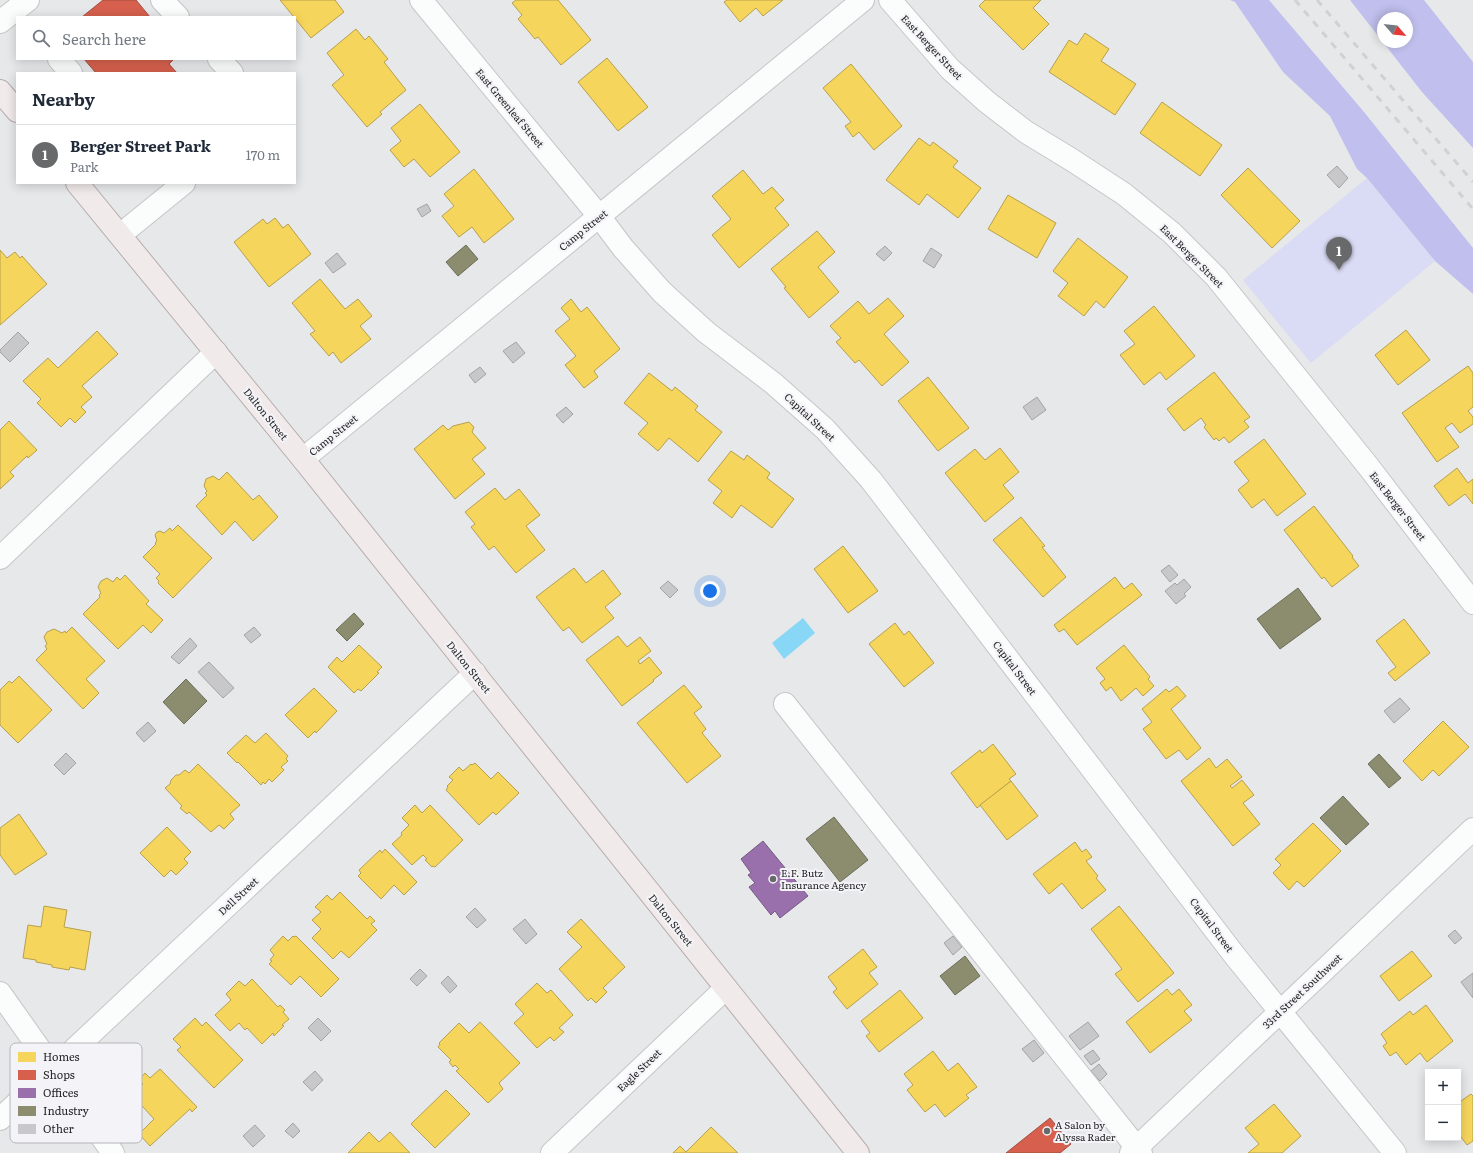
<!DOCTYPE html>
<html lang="en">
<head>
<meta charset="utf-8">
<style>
  :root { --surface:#fff; --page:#f6f6f7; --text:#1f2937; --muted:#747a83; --line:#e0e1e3; --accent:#68696a }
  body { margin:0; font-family:Literata,serif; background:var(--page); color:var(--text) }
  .controls { position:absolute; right:12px; bottom:12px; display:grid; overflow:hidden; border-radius:0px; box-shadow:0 2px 10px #0003 }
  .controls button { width:36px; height:36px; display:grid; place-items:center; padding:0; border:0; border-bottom:1px solid var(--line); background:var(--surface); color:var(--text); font:20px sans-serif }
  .compass { position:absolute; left:1377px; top:12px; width:36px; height:36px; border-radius:50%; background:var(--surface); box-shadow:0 2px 10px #0003; rotate:118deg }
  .you { position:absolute; left:710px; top:591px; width:14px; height:14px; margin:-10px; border:3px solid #fff; border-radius:50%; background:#1a73e8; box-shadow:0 0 0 6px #1a73e833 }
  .badge { display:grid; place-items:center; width:26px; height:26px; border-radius:50%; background:var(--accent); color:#fff; font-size:13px; font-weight:700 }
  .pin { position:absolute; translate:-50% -33px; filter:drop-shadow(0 1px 2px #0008) }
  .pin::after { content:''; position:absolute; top:21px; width:14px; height:12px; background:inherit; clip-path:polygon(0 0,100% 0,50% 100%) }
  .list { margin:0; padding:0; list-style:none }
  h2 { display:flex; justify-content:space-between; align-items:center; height:52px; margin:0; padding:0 16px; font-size:17px }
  h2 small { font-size:13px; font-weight:400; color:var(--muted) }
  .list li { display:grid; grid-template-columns:26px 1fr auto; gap:12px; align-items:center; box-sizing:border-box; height:60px; padding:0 16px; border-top:1px solid var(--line) }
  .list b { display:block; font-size:15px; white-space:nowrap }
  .list p { margin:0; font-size:13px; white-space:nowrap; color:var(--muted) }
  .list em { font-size:13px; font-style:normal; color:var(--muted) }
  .icon { flex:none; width:22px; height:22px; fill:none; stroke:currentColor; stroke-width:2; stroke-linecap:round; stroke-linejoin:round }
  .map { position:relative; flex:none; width:1473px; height:1153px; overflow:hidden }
  .search { position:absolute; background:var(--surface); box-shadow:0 2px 10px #0003; left:16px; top:16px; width:280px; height:44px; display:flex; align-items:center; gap:10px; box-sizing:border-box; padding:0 14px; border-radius:0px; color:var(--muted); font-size:15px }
  .panel { position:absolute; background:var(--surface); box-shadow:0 2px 10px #0003; left:16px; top:72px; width:280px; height:112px; border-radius:0px }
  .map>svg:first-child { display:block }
  .green { fill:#dadbf4 }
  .forest { fill:#c0bfed; fill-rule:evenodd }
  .water { fill:#88d7f7 }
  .homes { fill:#f6d55c; stroke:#b7a04c }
  .shops { fill:#d6604d; stroke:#a14e41 }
  .offices { fill:#9970ab; stroke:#765983 }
  .industry { fill:#8c8c6e; stroke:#6d6d58 }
  .building { fill:#c8c8ca; stroke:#a2a3a4 }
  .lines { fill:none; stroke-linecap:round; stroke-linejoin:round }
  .minor-casing { stroke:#c6c6c8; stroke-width:24 }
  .major-casing { stroke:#b6acac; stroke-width:24 }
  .minor { stroke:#fbfcfc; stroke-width:22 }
  .major { stroke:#f0eaea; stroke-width:22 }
  .rail { stroke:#d1d1d2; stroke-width:3; stroke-dasharray:7 7; stroke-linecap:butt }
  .poi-dot { fill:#68696a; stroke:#f4f4f8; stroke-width:1.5 }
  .labels { text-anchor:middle; stroke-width:4; stroke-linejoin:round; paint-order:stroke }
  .street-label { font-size:10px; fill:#242425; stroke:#f4f4f8 }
  .poi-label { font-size:10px; fill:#242425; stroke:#f4f4f8; text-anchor:start }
  .key { fill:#f4f4f8; stroke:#b6b6b9; stroke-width:1 }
  .key-label { font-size:11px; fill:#242425 }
</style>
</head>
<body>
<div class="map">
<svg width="1473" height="1153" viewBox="0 0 1473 1153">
  <rect width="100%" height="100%" fill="#e7e8ea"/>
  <!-- green -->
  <path class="green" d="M1367,178L1435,261L1311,363L1243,280Z"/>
  <!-- forest -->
  <g class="forest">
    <path d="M1230,0H1269L1364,112L1473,248V294L1435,261L1367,178L1357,169L1330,116L1283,72L1235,2Z"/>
    <path d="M1350,0H1424L1473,62V148L1422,92ZM1383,18H1407V42H1383Z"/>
  </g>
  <!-- water -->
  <path class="water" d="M803,618L815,633L784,659L772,643Z"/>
  <!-- homes -->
  <g class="homes">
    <path d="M280,0H335L344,12L311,38Z"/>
    <path d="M516,0H558L591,40L561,65L538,37L535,39L518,19L522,15L512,3Z"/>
    <path d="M727,0H783L763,16L756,8L740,22L724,2Z"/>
    <path d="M985,0H1041L1033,8L1049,24L1023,50L979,6Z"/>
    <path d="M356,29L365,40L369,36L388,59L384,62L406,90L380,112L382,114L367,127L332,85L344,75L327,53Z"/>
    <path d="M1085,33L1109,49L1101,61L1136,84L1115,115L1049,72L1069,40L1077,45Z"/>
    <path d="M607,58L648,107L618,131L578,82Z"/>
    <path d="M851,64L902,126L874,150L859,132L853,137L845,126L851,122L823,88Z"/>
    <path d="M1162,102L1222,145L1200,176L1140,133Z"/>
    <path d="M420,104L460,152L430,177L414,159L404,167L390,150L401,141L391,128Z"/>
    <path d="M919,138L930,146L933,142L958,161L953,167L981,188L958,218L927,194L919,205L886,180Z"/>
    <path d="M1248,168L1300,221L1272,248L1221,195Z"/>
    <path d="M474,169L514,219L484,243L472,227L459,237L442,216L454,206L444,194Z"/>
    <path d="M743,170L763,194L772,187L784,200L775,208L789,225L739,268L712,235L731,219L712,196Z"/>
    <path d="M1008,195L1056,223L1037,258L988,229Z"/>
    <path d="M275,218L283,228L288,224L311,254L269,287L234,242L263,219L267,224Z"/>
    <path d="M817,231L835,252L818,267L839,292L809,318L784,288L786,287L771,269Z"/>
    <path d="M1078,238L1128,277L1104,308L1096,301L1084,316L1058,296L1068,283L1053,271Z"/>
    <path d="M0,250L7,258L15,252L20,258L22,256L47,284L0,325Z"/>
    <path d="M320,279L345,309L358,299L372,316L360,326L371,339L341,363L333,352L329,356L310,334L315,331L292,303Z"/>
    <path d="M888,298L904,316L884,334L909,362L882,386L859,360L855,363L836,342L841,338L830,326L858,301L869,314Z"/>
    <path d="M571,299L581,312L587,307L620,349L594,371L598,377L584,388L565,365L576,356L555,331L570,319L561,308Z"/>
    <path d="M1154,306L1195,356L1166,380L1160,372L1144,385L1120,355L1135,344L1124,331Z"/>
    <path d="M1406,330L1430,360L1398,385L1375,355Z"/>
    <path d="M97,331L118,354L82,386L92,397L81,407L86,412L75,423L70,418L61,427L37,403L41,399L23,381L48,358L58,368Z"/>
    <path d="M1468,366L1473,373V407L1468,411L1473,417V424L1460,433L1452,423L1445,428L1459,447L1437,462L1402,413Z"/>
    <path d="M1214,372L1250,417L1244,421L1249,427L1229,443L1224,437L1219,441L1216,438L1214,440L1204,427L1206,425L1201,418L1184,431L1167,409Z"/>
    <path d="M649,373L672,391L675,387L698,406L695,410L722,432L698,462L669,438L658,451L638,434L648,423L624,403Z"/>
    <path d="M928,377L969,428L938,451L898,401Z"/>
    <path d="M9,421L37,450L28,458L27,456L10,472L14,476L0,489V430Z"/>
    <path d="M469,422L474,427L472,432L486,448L472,459L485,474L455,499L414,449L443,425L448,430L453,426Z"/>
    <path d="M1264,439L1306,494L1277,516L1264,499L1252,508L1238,490L1249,481L1234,462Z"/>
    <path d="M1000,448L1019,472L1003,485L1014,498L985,522L945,473L975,449L985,460Z"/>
    <path d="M731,451L744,460L747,455L770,473L767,478L794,499L772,528L741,505L732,518L713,503L722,491L708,480Z"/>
    <path d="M1457,468L1468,483L1473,479V504L1465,494L1449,506L1434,486Z"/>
    <path d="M227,472L253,500L259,495L278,517L253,541L235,521L222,535L196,506L207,495L205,493L207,491L204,486L206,479L213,476L219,480Z"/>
    <path d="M495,488L505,500L519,489L540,515L526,526L545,550L516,573L494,546L489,550L471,527L475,524L465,512Z"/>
    <path d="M1314,506L1353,556L1352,557L1359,566L1332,587L1324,577L1322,579L1284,530Z"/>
    <path d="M1021,517L1045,546L1042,547L1066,577L1043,597L993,540Z"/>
    <path d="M178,525L212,558L173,598L158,583L159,581L156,578L160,574L143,557L156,544L155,543L157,541L155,535L157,532L160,531L164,533L170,528L172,531Z"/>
    <path d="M843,546L878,591L848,613L814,569Z"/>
    <path d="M574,568L586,583L603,570L621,594L605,607L614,618L582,643L569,627L563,631L536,597Z"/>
    <path d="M125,575L149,601L146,604L163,620L151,633L143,625L118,649L83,614L100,597L99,595L101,593L98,587L101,581L107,578L113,582L117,577L120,580Z"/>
    <path d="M1115,577L1124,589L1132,583L1142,595L1077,645L1064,629L1059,632L1054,625Z"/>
    <path d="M1404,619L1430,653L1395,681L1388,673L1396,667L1376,641Z"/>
    <path d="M895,623L904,635L909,631L934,663L904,687L869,644Z"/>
    <path d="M72,627L105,661L86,679L99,693L83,709L36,660L47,649L45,646L47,644L44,637L47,632L54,629L62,633L65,631L66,633Z"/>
    <path d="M618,636L627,647L640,637L651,651L638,661L640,664L649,657L662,673L653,680L654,681L622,706L586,660Z"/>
    <path d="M359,645L382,667L377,672L379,673L361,691L358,689L354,693L328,667L337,657L342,662Z"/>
    <path d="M1124,645L1150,677L1148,679L1154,686L1143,696L1136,688L1121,701L1111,687L1106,691L1100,683L1105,679L1096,668Z"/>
    <path d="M19,676L52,710L18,743L0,725V690L9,681L12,683Z"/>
    <path d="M684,685L702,707L694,713L706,729L702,733L721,756L687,783L637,723Z"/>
    <path d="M1177,686L1186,696L1171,709L1201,748L1187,760L1179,750L1166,759L1143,729L1152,722L1142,709L1166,689L1169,692Z"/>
    <path d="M314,688L337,711L316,733L315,731L308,738L285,715Z"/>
    <path d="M1443,721L1469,747L1439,776L1433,770L1422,781L1403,761Z"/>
    <path d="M266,733L288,756L286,759L288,761L281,767L284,770L272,782L269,779L265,784L263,782L261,785L238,762L237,763L227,753L246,735L255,743Z"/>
    <path d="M993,744L1016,774L1009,779L1011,781L977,808L951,773L980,750L982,753Z"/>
    <path d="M1209,758L1216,768L1227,759L1242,777L1230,786L1232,788L1242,780L1254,795L1243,803L1260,824L1233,846L1181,781Z"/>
    <path d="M475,763L491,779L498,772L519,793L496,815L493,812L479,825L446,790L448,787L447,786L453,780L449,777L459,767L463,771L471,764L472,765Z"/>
    <path d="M198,764L240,805L230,814L234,819L224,829L219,825L211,832L189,812L187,814L180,808L182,806L165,788L170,784L171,780L176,775H179L185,770L189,773Z"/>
    <path d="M1011,781L1038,816L1007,840L980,805Z"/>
    <path d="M415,805L422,813L430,805L463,840L435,867L433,866L432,867L425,860L427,859L423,855L412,865L392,844L402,835L401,833L409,825L402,818Z"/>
    <path d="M19,814L47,854L15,875L0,855V828Z"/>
    <path d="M1313,823L1341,851L1304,887L1297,881L1289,890L1273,873L1281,865L1275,859Z"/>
    <path d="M167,827L191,852L184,859L188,863L176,875L171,870L164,877L140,853Z"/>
    <path d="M1075,842L1082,852L1086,849L1092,857L1086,861L1098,876L1096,878L1106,890L1082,909L1062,883L1049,894L1033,874Z"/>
    <path d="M385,849L417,882L404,895L394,885L381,899L358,876L361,873L359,870L380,850L382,853Z"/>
    <path d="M340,892L367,919L370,916L375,921L371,924L377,930L349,958L341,951L333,959L312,938L321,929L312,920L321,912L315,907L327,895L332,900Z"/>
    <path d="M44,906L67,910L64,927L91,932L85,970L70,967L69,970L52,967V965L36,962V960L23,958L28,925L41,927Z"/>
    <path d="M1119,906L1174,973L1138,1002L1115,974L1122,969L1091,929Z"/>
    <path d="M581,919L625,967L603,988L607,992L596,1003L591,998L588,1001L559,969L582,947L567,932Z"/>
    <path d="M283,936L288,941L293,936L294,937L296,936L339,979L321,997L300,976L291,985L269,964L272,961L270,960L274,955L270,950Z"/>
    <path d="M863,949L877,967L869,973L878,984L847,1009L833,992L837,989L828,977Z"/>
    <path d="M1412,951L1432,976L1399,1001L1380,976Z"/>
    <path d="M252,979L278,1007L280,1005L285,1010L283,1012L289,1019L282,1025L284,1026L274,1036L273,1033L262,1044L247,1028L245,1030L239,1023L230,1031L215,1015L231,1000L226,994L239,981L245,986Z"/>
    <path d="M537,983L547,993L551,990L573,1015L559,1028L564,1032L554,1041L550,1037L537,1048L514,1023L524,1014L515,1004Z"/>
    <path d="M1167,989L1172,995L1179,989L1192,1005L1184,1011L1192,1020L1150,1053L1126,1022Z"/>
    <path d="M900,990L923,1018L879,1052L866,1036L870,1033L861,1021Z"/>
    <path d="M1426,1005L1453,1041L1427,1062L1420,1053L1406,1065L1396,1052L1390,1056L1383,1046L1387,1043L1381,1034L1410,1011L1413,1015Z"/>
    <path d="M195,1018L202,1026L206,1022L243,1060L214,1088L177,1050L181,1047L173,1039Z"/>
    <path d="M480,1022L520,1063L499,1083L503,1089L488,1103L456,1071L459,1069L455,1065L453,1067L449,1062L451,1060L438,1047L440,1044L439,1043L459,1023L469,1033Z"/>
    <path d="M933,1051L948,1071L958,1063L977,1087L966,1095L969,1098L945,1117L935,1104L925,1112L907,1090L913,1085L904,1074Z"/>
    <path d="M160,1069L197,1107L192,1112L190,1109L150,1146L139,1134L154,1119L132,1095L143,1084L139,1080L145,1073L150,1078Z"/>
    <path d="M446,1090L470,1114L435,1148L411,1124Z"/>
    <path d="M1471,1094L1473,1096V1141L1467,1145L1458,1133V1103Z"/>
    <path d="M1274,1104L1301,1136L1282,1153H1248L1259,1144L1245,1128Z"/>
    <path d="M711,1127L738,1153H673L680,1146L686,1152Z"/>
    <path d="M369,1132L379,1142L390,1132L410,1153H348Z"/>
  </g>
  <!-- shops -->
  <g class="shops">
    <path d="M103,0H136L150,17H82Z"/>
    <path d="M84,59H172L173,60L169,64L177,73H96Z"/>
    <path d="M1050,1118L1071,1144L1060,1153H1006Z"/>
  </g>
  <!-- offices -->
  <path class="offices" d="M763,841L808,896L780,918L775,911L771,915L749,887L755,883L748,875L751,873L741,859Z"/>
  <!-- industry -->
  <g class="industry">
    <path d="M466,245L478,259L458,276L446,262Z"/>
    <path d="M1298,588L1321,619L1280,649L1257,619Z"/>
    <path d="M354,613L364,624L347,641L336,630Z"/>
    <path d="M186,679L207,701L184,724L163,702Z"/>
    <path d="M1379,754L1401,778L1389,788L1368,764Z"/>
    <path d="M1343,796L1369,824L1346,845L1320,818Z"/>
    <path d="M834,817L868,860L840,882L806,839Z"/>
    <path d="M965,956L980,976L955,995L940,976Z"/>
  </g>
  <!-- building -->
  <g class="building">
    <path d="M1337,166L1348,178L1339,188L1327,175Z"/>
    <path d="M427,204L431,211L422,217L417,209Z"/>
    <path d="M885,246L892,253L884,261L876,254Z"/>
    <path d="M931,248L942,255L934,268L923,261Z"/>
    <path d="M337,253L346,264L333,273L325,263Z"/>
    <path d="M18,332L29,343L10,362L0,352V350Z"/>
    <path d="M516,342L525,353L513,363L503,351Z"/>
    <path d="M480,367L486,374L475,383L469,375Z"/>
    <path d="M1037,397L1046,410L1032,420L1023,407Z"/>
    <path d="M566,407L573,414L563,423L556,415Z"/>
    <path d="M1169,565L1178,575L1170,582L1161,571Z"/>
    <path d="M1184,579L1191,587L1184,594L1186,596L1176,604L1165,591L1175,583L1177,585Z"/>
    <path d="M668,581L678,590L670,598L660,588Z"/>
    <path d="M254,627L261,635L251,643L244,635Z"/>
    <path d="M190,638L197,646L179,664L171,657Z"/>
    <path d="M209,662L234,688L223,698L198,672Z"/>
    <path d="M1400,698L1410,709L1394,723L1384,711Z"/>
    <path d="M148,722L156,731L144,742L136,733Z"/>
    <path d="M66,753L76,763L64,775L54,765Z"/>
    <path d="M475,908L486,920L477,928L466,917Z"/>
    <path d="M525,919L537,934L526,944L513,929Z"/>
    <path d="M1455,930L1462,938L1455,944L1448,936Z"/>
    <path d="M953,936L962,947L953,955L944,943Z"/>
    <path d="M420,969L427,976L417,986L410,979Z"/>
    <path d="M1473,973V998L1461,982Z"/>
    <path d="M448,976L457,986L450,993L441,983Z"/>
    <path d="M318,1018L331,1031L321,1041L308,1028Z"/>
    <path d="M1088,1022L1099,1036L1080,1050L1069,1036Z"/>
    <path d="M1034,1040L1044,1053L1033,1062L1022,1049Z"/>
    <path d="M1093,1050L1100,1059L1091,1065L1084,1056Z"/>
    <path d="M1099,1064L1107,1074L1100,1081L1091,1071Z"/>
    <path d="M315,1071L323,1080L312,1091L303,1082Z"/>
    <path d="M293,1123L300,1131L293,1138L285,1131Z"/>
    <path d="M255,1125L265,1136L253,1147L243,1136Z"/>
  </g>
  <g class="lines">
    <!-- minor casing -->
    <g class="minor-casing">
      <g id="minor">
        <path d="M162,0L178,17"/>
        <path d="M421,0L599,216L623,248L662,292L706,332L773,383L825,429L871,480L1235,956L1395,1153"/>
        <path d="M890,0L950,69L987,102L1026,132L1072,160L1124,194L1172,233L1216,277L1368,466L1473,603"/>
        <path d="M0,22L28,0"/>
        <path d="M59,59L71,73"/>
        <path d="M219,59L232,73"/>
        <path d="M120,235L184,183"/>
        <path d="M303,459L863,0"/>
        <path d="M0,558L216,352"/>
        <path d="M785,704L1141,1153"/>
        <path d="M0,993L113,1153"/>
        <path d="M0,1119L475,673"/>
        <path d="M552,1153L726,988"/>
        <path d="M1131,1153L1473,829"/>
      </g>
    </g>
    <!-- major casing -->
    <g class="major-casing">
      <g id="major">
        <path d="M0,91L17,111"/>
        <path d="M77,183L303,459L858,1153"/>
      </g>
    </g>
    <!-- minor -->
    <use href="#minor" class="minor"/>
    <!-- major -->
    <use href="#major" class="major"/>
    <!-- rail -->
    <g class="rail">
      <path d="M1295,0L1473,209"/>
      <path d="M1317,0L1473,182"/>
    </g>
  </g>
  <!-- markers -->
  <g class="poi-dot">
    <circle cx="773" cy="879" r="4"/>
    <circle cx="1047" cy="1131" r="4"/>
  </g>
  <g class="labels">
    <!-- street labels -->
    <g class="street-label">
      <text transform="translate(932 47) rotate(47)" y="4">East Berger Street</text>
      <text transform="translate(510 108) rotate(50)" y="4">East Greenleaf Street</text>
      <text transform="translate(583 230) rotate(-39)" y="4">Camp Street</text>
      <text transform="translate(1192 256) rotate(45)" y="4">East Berger Street</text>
      <text transform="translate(266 414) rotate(51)" y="4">Dalton Street</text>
      <text transform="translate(810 417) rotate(43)" y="4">Capital Street</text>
      <text transform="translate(333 435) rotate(-39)" y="4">Camp Street</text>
      <text transform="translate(1398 506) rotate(52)" y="4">East Berger Street</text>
      <text transform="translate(469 667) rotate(51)" y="4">Dalton Street</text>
      <text transform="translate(1015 668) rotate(53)" y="4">Capital Street</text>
      <text transform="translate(238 896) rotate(-43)" y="4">Dell Street</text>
      <text transform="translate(671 920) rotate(51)" y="4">Dalton Street</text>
      <text transform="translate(1212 925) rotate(53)" y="4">Capital Street</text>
      <text transform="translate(1302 991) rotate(-43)" y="4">33rd Street Southwest</text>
      <text transform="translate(639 1070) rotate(-44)" y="4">Eagle Street</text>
    </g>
    <!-- poi labels -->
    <g class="poi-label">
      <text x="781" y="877">E.F. Butz<tspan x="781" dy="12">Insurance Agency</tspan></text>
      <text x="1055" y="1129">A Salon by<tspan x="1055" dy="12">Alyssa Rader</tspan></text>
    </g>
  </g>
  <!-- legend -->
  <rect x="10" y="1043" width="132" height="100" rx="6" class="key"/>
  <rect x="18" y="1052" width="18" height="10" fill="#f6d55c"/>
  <rect x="18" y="1070" width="18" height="10" fill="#d6604d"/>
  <rect x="18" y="1088" width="18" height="10" fill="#9970ab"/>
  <rect x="18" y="1106" width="18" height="10" fill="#8c8c6e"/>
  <rect x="18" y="1124" width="18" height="10" fill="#c8c8ca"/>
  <g class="key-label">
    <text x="43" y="1061">Homes</text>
    <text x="43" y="1079">Shops</text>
    <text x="43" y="1097">Offices</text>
    <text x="43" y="1115">Industry</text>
    <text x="43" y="1133">Other</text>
  </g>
</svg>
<div class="controls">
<button>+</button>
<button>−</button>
</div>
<svg class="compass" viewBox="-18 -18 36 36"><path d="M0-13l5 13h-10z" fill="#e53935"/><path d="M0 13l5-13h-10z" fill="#747a83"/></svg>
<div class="you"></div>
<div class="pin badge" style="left:1339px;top:270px">1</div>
<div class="search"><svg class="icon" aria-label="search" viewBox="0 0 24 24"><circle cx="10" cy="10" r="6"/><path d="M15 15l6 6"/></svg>Search here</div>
<section class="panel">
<h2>Nearby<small></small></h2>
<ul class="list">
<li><span class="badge">1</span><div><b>Berger Street Park</b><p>Park</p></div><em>170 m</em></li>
</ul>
</section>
</div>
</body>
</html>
